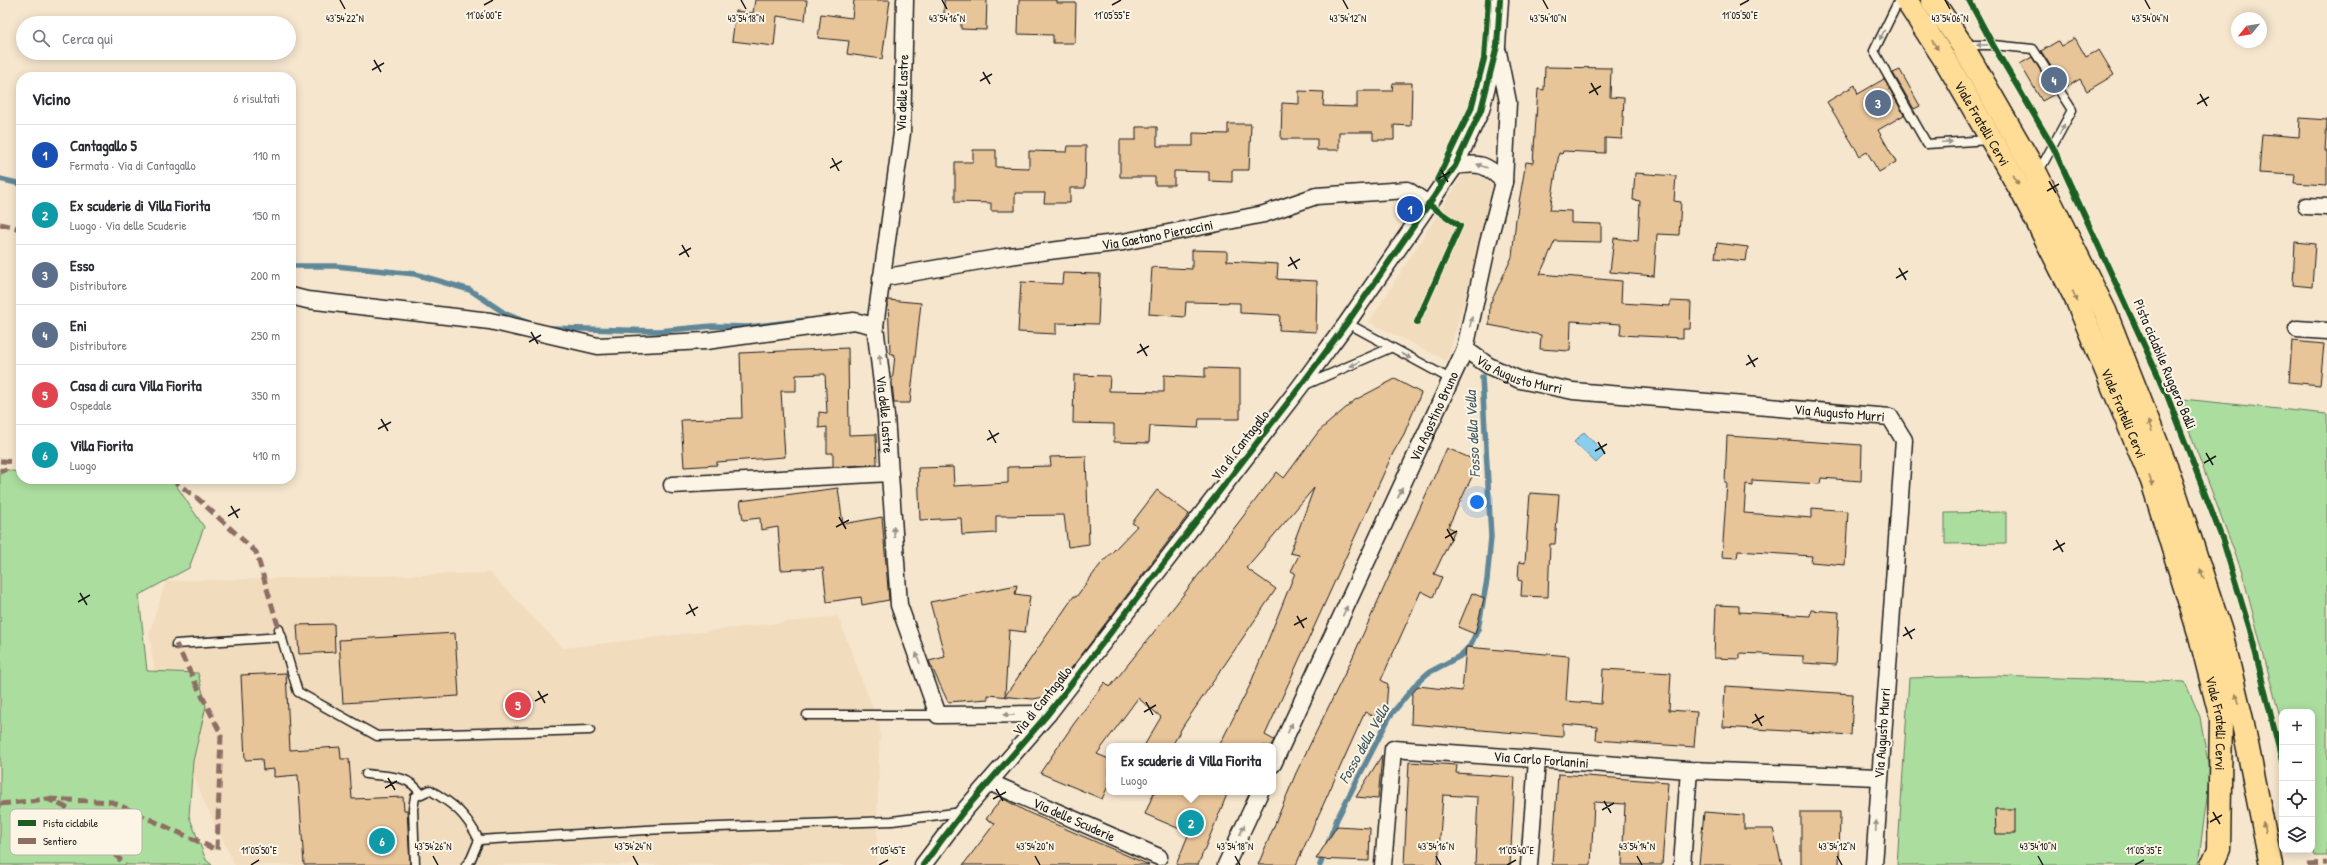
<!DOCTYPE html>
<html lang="it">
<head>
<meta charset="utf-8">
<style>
  :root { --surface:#fff; --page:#f7f7f7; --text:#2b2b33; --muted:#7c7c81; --line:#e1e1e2; --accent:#c8321e }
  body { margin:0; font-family:"Patrick Hand",sans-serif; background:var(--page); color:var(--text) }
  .controls { position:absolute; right:12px; bottom:12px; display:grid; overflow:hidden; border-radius:8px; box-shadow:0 2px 10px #0003 }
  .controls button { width:36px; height:36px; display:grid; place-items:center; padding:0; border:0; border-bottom:1px solid var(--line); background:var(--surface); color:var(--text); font:20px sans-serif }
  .compass { position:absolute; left:2231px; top:12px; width:36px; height:36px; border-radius:50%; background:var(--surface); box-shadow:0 2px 10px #0003; rotate:240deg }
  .you { position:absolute; left:1477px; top:502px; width:14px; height:14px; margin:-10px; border:3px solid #fff; border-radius:50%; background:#1a73e8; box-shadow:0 0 0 6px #1a73e833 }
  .badge { display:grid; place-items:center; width:26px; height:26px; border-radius:50%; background:var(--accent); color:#fff; font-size:13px; font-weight:700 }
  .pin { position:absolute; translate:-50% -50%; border:2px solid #fff; box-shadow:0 1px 4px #0006 }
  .popup { position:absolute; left:1106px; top:743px; width:170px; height:52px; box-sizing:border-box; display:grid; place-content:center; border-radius:8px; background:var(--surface); filter:drop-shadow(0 1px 3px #0005); font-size:13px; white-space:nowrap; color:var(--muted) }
  .popup b { font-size:15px; color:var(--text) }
  .popup::after { content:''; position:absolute; left:50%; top:100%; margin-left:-8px; border:8px solid transparent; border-top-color:var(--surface) }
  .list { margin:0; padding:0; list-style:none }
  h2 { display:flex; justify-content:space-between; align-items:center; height:52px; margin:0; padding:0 16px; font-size:17px }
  h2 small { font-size:13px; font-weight:400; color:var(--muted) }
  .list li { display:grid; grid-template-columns:26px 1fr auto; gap:12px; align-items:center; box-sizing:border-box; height:60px; padding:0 16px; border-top:1px solid var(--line) }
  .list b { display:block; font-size:15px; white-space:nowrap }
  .list p { margin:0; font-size:13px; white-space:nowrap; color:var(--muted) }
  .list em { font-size:13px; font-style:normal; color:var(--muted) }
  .icon { flex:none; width:22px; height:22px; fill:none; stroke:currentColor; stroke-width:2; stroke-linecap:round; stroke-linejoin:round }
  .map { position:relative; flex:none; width:2327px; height:865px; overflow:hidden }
  .search { position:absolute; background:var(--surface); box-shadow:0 2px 10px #0003; left:16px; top:16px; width:280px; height:44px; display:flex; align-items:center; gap:10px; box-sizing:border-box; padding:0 14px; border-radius:22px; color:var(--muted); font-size:15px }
  .panel { position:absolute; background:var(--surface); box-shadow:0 2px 10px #0003; left:16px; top:72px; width:280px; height:412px; border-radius:16px }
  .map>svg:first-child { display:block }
  .built { fill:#f2dcbe }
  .green { fill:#abdd9e; stroke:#647c5d }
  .water { fill:#8aceeb; stroke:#5e8798 }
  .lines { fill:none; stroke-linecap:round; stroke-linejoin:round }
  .stream { stroke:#5e8798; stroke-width:5.5 }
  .building { fill:#e8c499; stroke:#1c1c1c }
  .service-casing { stroke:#1c1c1c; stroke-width:11 }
  .minor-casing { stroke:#1c1c1c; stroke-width:19 }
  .primary-casing { stroke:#1c1c1c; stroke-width:25 }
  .service { stroke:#fcf5e5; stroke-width:8 }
  .minor { stroke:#fcf5e5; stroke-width:16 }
  .primary { stroke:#ffdd96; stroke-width:22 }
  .quiet { stroke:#8d6e63; stroke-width:5; stroke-dasharray:10 5; stroke-linecap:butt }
  .cycleway-casing { stroke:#fcf5e5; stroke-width:8 }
  .cycleway { stroke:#1b5e20; stroke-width:6 }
  .oneway { fill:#97938b }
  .oneway2 { fill:#99865f }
  .ticks { fill:none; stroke:#1c1c1c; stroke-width:1.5 }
  .labels { text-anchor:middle; stroke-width:4; stroke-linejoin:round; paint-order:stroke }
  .street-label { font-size:14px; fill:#1c1c1c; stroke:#fcf5e5 }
  .water-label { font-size:15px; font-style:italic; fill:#425a64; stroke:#fcf5e5 }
  .key { fill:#fcf5e5; stroke:#b9b4a9; stroke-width:1 }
  .key-label { font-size:11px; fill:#1c1c1c }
  .ticks-label { font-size:10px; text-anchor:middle; fill:#1c1c1c; stroke:#fcf5e5; stroke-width:4; stroke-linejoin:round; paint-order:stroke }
</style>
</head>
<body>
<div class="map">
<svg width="2327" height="865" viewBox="0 0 2327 865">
  <rect width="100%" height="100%" fill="#f6e6ce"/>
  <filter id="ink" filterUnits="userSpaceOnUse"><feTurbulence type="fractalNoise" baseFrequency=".025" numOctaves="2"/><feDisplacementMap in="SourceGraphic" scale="8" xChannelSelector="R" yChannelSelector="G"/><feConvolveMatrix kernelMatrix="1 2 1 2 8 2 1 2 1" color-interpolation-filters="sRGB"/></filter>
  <g filter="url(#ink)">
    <!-- built -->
    <g class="built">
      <path d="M1466,170L1493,183L1481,242L1447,361L1369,322Z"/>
      <path d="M490,573L563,648L838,616L880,727L876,865H235L205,804L156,683L149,633L166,581Z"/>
    </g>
    <!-- green -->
    <g class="green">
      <path d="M2183,399L2327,414V856H2315L2312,844V712H2282V725L2242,572L2182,412Z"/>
      <path d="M0,468L21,473V479H51L68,483L108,479H172L204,527L189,568L139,595L147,671L198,673L206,706L193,761L189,816L206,860L212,865H0Z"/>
      <path d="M2006,512V543L1945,544V513Z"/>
      <path d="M1995,676L2185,682L2200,717L2210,774L2198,865H1897L1909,678Z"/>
    </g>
    <!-- water -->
    <path class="water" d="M1584,432L1605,454L1596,463L1574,442Z"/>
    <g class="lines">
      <!-- stream -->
      <g class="stream">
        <path d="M0,179L21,184"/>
        <path d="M291,266H336L415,274L470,290L506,314L529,323"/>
        <path d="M549,328L659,331L712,326L748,327L806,320"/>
        <path d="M1320,865L1337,819L1390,716L1417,683L1428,673L1460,656L1470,646L1478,629L1487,580L1491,537L1482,377"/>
      </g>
    </g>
    <!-- building -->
    <g class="building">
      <path d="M755,0H807L805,20L777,16L774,46L732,41L736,11L753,13Z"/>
      <path d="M854,0H890L882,59L847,54L849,41L818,38L821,14L852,18Z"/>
      <path d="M944,0H987L986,30L961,29V16L944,15Z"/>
      <path d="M1019,0H1057V3H1076L1075,43H1053V35L1018,34Z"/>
      <path d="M2075,38L2086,57L2099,50L2114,75L2087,91L2080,79L2065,88L2041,51L2058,41L2061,46Z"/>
      <path d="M2032,57L2055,94L2042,101L2020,64Z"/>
      <path d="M1545,67L1611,68L1610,97L1624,98L1622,139L1605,138V153L1563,151L1562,154L1559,153L1550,210L1571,211V223L1601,224V242L1555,241L1540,274L1622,281L1621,303L1670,306V301L1691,302L1690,329H1683V338L1620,335L1621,324L1571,321L1570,351L1540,349L1541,335L1489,325L1490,304L1512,257L1516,219L1526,162L1533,163L1538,89L1544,90Z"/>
      <path d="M1900,70L1920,106L1914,109L1893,73Z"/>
      <path d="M1884,79L1904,115L1878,130L1896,162L1879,172L1867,152L1860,156L1827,102L1855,85L1858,94Z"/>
      <path d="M1393,83H1412L1411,126L1394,125V140H1373V132H1339V150H1317V139H1281L1282,103L1299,104V91L1324,92L1323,106L1357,107V91H1392Z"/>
      <path d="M2300,118L2327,120L2325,151H2327V185L2294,183L2295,175L2259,173L2262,134L2299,137Z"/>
      <path d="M1228,124H1251L1249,170H1232V182L1209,181V172L1174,171V185H1155V177H1120V140H1136V127H1157V146H1193V133L1228,134Z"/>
      <path d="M1068,146H1086L1085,188H1070V203H1044L1045,193H1015V211H991V203L955,202V162H973V150H996V167L1029,168V151L1067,152Z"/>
      <path d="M1635,173L1676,176L1674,201L1681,202L1679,235L1657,234L1654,276L1610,272L1614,238L1638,241L1640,201L1633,200Z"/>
      <path d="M2295,242L2315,244L2312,287L2293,285Z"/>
      <path d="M1717,243L1748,247L1746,261L1715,258Z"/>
      <path d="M1192,250L1227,251V261L1278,264L1277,279L1317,281L1316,332L1279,330L1280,315L1240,313V303L1186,302L1185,317L1149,314L1152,267L1192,269Z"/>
      <path d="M1063,273L1100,274L1098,324L1056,323V334L1018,332L1021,282L1062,284Z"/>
      <path d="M888,300L921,303L910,403H894L892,383L895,355L890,353Z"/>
      <path d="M2292,341L2324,344L2320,385L2289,382Z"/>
      <path d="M848,348L849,435L876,434L877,464L833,467V453H827V427L819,428V412L827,413L825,374L796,375V391H781L785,457L717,462V465L684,467L681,420L742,418L740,353Z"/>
      <path d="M1205,368L1240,369V419H1199L1198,428L1150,426L1149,443L1114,442V424L1073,423L1074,375L1110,376L1109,391L1164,392V375L1205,377Z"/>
      <path d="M1395,379L1421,393L1404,434L1393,453L1265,735L1274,740L1271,746H1219L1250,685L1295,573L1291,571L1299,555L1290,553L1314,488L1246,568L1276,589L1183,726L1172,746H1144L1161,717L1138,698L1097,754L1109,759V784L1102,799L1040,773L1073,725L1105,682L1110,687L1177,603L1277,472L1284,478L1319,431L1355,400Z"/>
      <path d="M1727,436L1862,445L1861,481L1821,478L1820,484L1752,480V485L1746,484L1744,513L1812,518V508L1848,511L1845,565L1811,562L1812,556L1738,551L1737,558L1722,557L1727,483H1725Z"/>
      <path d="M1447,448L1479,462L1448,527L1455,530L1434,574L1442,577L1433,597L1421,591L1381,680L1388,684L1385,722L1365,712L1296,865H1258L1296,773L1350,663Z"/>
      <path d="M1086,456L1089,544L1068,547L1064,515L996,516V533L962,535L961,518L920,520L918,468L953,467L954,486L1008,483V467L1051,466L1050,457Z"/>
      <path d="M838,488L843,524L882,517L889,600L862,605L861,597L827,602L823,568L781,570L778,527L761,530L760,518L743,520L740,501Z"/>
      <path d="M1157,490L1189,514L1050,696L1033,699L988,695V699L948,702L929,661L945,657L930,602L1017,585L1015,594L1030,596L1025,632L1009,630L1005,696L1074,596L1076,597L1100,565L1137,526L1132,523Z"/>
      <path d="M1530,493L1559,495L1555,544H1550L1548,597L1521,596L1522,581L1518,580L1519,562L1525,563Z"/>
      <path d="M1472,593L1484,598L1475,634L1458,627Z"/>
      <path d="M1716,605L1739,606V612L1810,616L1811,610L1839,612L1836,665L1803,663V656L1740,653V659L1714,658Z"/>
      <path d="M334,624L335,652L299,654L297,625Z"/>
      <path d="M455,633L459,696L343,703L339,640Z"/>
      <path d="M1466,647L1569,656L1566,701L1601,704L1603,669L1671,673L1669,710L1697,712L1694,747L1596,740L1597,727L1563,724V737L1411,724L1412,694L1418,686L1462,691Z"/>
      <path d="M286,673L290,750L340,747L341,759H349L352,799L403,797L404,810H407L410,865H304L298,775L274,777V769L263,770L262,759L245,760L241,675Z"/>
      <path d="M1725,686L1853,694L1851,735L1723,727Z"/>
      <path d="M1382,755L1378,799L1356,797Z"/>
      <path d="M1409,762L1457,765L1456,773L1515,777L1510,865H1475L1478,797L1443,795L1438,865H1404Z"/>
      <path d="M1558,774L1668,782L1662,865H1622L1625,804L1594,802L1591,865H1552Z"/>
      <path d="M1154,792H1228L1198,865H1176L1189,833L1145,814Z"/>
      <path d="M1002,798L1027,812L1149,865H963L995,823L986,819Z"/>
      <path d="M1995,809H2015V834H1996Z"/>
      <path d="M1704,812L1744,815V829H1773L1782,865H1699Z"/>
      <path d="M1801,812H1840L1839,865H1801Z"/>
      <path d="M1337,826L1370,828L1369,861L1316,859Z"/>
    </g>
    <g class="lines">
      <!-- service casing -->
      <g class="service-casing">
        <g id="service">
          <path d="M1899,0L1874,51L1927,144L1989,140"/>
          <path d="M1964,45H1993L2033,49L2072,110L2038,173"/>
          <path d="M1347,323L1452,380"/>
          <path d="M1303,386L1390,348"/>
          <path d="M279,629L298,692L377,736L590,730"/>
          <path d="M176,644L282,637"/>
          <path d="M807,715H938"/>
          <path d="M366,774C388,777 408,774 420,793"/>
          <path d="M479,840L663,829L892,821L962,812"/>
          <path d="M415,865L413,809L415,797L430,790C455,805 466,814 479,840L471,859L466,865"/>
        </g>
      </g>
      <!-- minor casing -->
      <g class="minor-casing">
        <g id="minor">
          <path id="s1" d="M905,0L902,133L875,326L886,416L899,605L938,715L1048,714"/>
          <path d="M1455,166C1479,162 1487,164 1504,182"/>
          <path d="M2306,206L2327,207"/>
          <path id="s2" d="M881,278L1009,256L1123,242L1264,214L1316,196L1407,190L1428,204"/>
          <path d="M291,296L307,300L490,321L598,346L706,341L854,321L875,326"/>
          <path d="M2297,329L2327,331"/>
          <path id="s3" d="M1465,349L1489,366L1520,380L1573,391L1890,417L1904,440L1874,865"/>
          <path d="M672,485L890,473"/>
          <path id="s4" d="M1273,764L1465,349L1488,243L1504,182L1508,102L1498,52"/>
          <path id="s5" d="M989,782L1159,857"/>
          <path d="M923,865L963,812L1048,714L1299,388L1347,323L1455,166L1481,110L1497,46L1500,0"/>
          <path d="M1226,865L1260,792"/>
          <path id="s6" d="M1383,865L1393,749L1689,770L1879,777"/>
          <path d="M1529,865L1537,760"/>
          <path d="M1682,865L1689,770"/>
        </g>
      </g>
      <!-- primary casing -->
      <g class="primary-casing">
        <g id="primary">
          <path id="s7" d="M1906,0L1947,63L2023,194L2077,301L2152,481L2200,636L2221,719L2219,849L2212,865"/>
          <path d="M1932,0L1962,45L2037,175L2105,311L2169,474L2221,632L2243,724L2271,865"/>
        </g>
      </g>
      <!-- service -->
      <use href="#service" class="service"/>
      <!-- minor -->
      <use href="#minor" class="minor"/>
      <!-- primary -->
      <use href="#primary" class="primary"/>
      <!-- quiet -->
      <g class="quiet">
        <path d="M0,224L21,229"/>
        <path d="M0,461L21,462"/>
        <path d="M0,472L6,469"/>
        <path d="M171,479L196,497L256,552L279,629"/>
        <path d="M48,799L112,802L217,850L221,734L176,644"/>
        <path d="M0,804L48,799L65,807L88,825L125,865"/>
        <path d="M2308,864L2327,863"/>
      </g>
      <!-- cycleway casing -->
      <g class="cycleway-casing">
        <g id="cycleway">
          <path d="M1969,0L1993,45L2053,147L2167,395L2223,541L2250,630L2282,761"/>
          <path d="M1442,185L1437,180L1471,109L1484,59L1488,0"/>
          <path d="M1417,322L1460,226L1428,204"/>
          <path d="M923,865L963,812L1048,714L1299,388L1347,323L1455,166L1481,110L1497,46L1500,0"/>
        </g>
      </g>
      <!-- cycleway -->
      <use href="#cycleway" class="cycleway"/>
    </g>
    <!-- one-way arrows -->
    <defs><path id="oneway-solid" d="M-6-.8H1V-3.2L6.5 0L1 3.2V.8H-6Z"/></defs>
    <g class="oneway">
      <use href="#oneway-solid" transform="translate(1882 35) rotate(116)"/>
      <use href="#oneway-solid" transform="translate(1982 45) rotate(179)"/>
      <use href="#oneway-solid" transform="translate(2062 129) rotate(-63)"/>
      <use href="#oneway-solid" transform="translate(1947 142) rotate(-3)"/>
      <use href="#oneway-solid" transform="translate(1482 166) rotate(-160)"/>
      <use href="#oneway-solid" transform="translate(1471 322) rotate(-78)"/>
      <use href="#oneway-solid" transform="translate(1406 356) rotate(28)"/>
      <use href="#oneway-solid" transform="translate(880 360) rotate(-97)"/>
      <use href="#oneway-solid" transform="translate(1355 364) rotate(156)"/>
      <use href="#oneway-solid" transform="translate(1400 493) rotate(-65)"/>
      <use href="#oneway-solid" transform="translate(894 532) rotate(-94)"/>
      <use href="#oneway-solid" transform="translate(1345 611) rotate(-65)"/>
      <use href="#oneway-solid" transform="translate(918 658) rotate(-109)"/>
      <use href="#oneway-solid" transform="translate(1009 715) rotate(-180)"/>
      <use href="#oneway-solid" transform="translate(1290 728) rotate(-65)"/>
      <use href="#oneway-solid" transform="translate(1876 826) rotate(-87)"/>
      <use href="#oneway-solid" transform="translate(1242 830) rotate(-65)"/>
    </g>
    <g class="oneway2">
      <use href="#oneway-solid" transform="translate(1935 45) rotate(57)"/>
      <use href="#oneway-solid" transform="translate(2016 180) rotate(61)"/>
      <use href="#oneway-solid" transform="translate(2075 296) rotate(64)"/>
      <use href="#oneway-solid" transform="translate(2150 426) rotate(-111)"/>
      <use href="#oneway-solid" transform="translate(2151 481) rotate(70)"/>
      <use href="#oneway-solid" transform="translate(2202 574) rotate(-109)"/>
      <use href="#oneway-solid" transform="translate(2237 699) rotate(-103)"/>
      <use href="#oneway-solid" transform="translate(2264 827) rotate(-101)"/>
    </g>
  </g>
  <!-- ticks -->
  <path class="ticks" d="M340,0L345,9M741,0L746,9M942,0L947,9M1343,0L1348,9M1543,0L1548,9M1945,0L1950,9M2145,0L2150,9M484,5L493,0M1112,5L1121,0M1740,5L1749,0M374,60L381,72M372,70L384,63M983,72L990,84M980,81L992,74M1591,83L1598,95M1589,93L1601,86M2200,94L2207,106M2197,104L2209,97M832,158L839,171M830,168L842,161M1441,170L1448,182M1438,179L1450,172M2049,181L2056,193M2047,191L2059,184M682,245L689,257M679,255L691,248M1290,257L1297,269M1288,266L1300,259M1899,268L1906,280M1896,278L1908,271M531,332L538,344M529,342L541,335M1140,344L1147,356M1137,353L1149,346M1748,355L1755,367M1746,365L1758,358M381,419L388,431M378,429L391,422M989,430L996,443M987,440L999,433M1598,442L1605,454M1595,451L1607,444M2206,453L2213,465M2204,463L2216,456M231,506L238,518M228,516L240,509M839,517L846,529M836,527L849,520M1447,529L1454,541M1445,538L1457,531M2056,540L2063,552M2053,550L2065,543M80,593L87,605M78,602L90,595M689,604L695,616M686,614L698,607M1297,616L1304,628M1294,625L1307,618M1905,627L1912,639M1903,636L1915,629M538,691L545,703M535,701L548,694M1146,702L1153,715M1144,712L1156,705M1755,714L1762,726M1752,723L1764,716M388,778L395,790M385,788L397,781M996,789L1003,801M993,799L1006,792M1604,801L1611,813M1602,810L1614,803M2213,812L2220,824M2210,822L2222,815M433,856L438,865M633,856L638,865M1035,856L1040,865M1235,856L1240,865M1436,856L1441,865M1637,856L1642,865M1837,856L1842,865M2038,856L2043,865M251,865L259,860M879,865L888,860M1507,865L1516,860M2135,865L2144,860"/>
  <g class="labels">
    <!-- street labels -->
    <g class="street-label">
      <text transform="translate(902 93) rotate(-88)" y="5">Via delle Lastre</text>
      <text dy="5" stroke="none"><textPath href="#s7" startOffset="145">Viale Fratelli Cervi</textPath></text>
      <text dy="5" stroke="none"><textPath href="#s2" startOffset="280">Via Gaetano Pieraccini</textPath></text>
      <text transform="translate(2165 364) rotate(67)" y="5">Pista ciclabile Ruggero Balli</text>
      <text dy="5" stroke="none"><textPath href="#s3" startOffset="61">Via Augusto Murri</textPath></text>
      <text dy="5" stroke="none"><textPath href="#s3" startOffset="385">Via Augusto Murri</textPath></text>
      <text dy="5" stroke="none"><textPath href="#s1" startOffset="417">Via delle Lastre</textPath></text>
      <text dy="5" stroke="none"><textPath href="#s7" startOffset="468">Viale Fratelli Cervi</textPath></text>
      <text dy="5" stroke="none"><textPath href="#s4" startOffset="383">Via Agostino Bruno</textPath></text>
      <text transform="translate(1240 445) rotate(-52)" y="5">Via di Cantagallo</text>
      <text transform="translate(1042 701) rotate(-51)" y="5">Via di Cantagallo</text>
      <text dy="5" stroke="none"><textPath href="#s7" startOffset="793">Viale Fratelli Cervi</textPath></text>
      <text transform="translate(1882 733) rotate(-86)" y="5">Via Augusto Murri</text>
      <text dy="5" stroke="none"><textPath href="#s6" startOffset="265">Via Carlo Forlanini</textPath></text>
      <text dy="5" stroke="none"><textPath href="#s5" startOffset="93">Via delle Scuderie</textPath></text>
    </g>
    <!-- water labels -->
    <g class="water-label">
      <text transform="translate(1473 434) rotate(-93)" y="5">Fosso della Vella</text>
      <text transform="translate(1364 744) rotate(-61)" y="5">Fosso della Vella</text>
    </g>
  </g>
  <!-- legend -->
  <rect x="10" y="809" width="132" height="46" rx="6" class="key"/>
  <rect x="18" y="820" width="18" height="6" fill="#1b5e20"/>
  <rect x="18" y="838" width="18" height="6" fill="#8d6e63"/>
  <g class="key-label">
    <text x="43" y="827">Pista ciclabile</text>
    <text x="43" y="845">Sentiero</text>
  </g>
  <g class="ticks-label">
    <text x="484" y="19">11°06'00"E</text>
    <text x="1112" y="19">11°05'55"E</text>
    <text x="1740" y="19">11°05'50"E</text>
    <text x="345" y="22">43°54'22"N</text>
    <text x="746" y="22">43°54'18"N</text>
    <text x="947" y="22">43°54'16"N</text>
    <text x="1548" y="22">43°54'10"N</text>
    <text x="1950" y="22">43°54'06"N</text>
    <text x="1348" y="22">43°54'12"N</text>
    <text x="2150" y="22">43°54'04"N</text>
    <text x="433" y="850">43°54'26"N</text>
    <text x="633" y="850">43°54'24"N</text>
    <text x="1035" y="850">43°54'20"N</text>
    <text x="1235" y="850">43°54'18"N</text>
    <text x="1436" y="850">43°54'16"N</text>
    <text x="1637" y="850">43°54'14"N</text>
    <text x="1837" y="850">43°54'12"N</text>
    <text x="2038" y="850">43°54'10"N</text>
    <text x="259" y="854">11°05'50"E</text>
    <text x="888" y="854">11°05'45"E</text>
    <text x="1516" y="854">11°05'40"E</text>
    <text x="2144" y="854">11°05'35"E</text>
  </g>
</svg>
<div class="controls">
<button>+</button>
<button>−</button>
<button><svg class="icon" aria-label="locate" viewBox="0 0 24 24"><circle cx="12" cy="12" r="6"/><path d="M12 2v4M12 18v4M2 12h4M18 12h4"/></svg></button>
<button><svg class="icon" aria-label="layers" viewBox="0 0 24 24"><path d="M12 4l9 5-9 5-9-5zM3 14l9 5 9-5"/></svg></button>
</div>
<svg class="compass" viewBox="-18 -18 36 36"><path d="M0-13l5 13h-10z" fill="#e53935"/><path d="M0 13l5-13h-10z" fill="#7c7c81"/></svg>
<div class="you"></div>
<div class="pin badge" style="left:1410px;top:209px;background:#1a4fb4">1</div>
<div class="pin badge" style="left:1191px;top:823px;background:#0f9aa8">2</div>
<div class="popup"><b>Ex scuderie di Villa Fiorita</b>Luogo</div>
<div class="pin badge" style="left:1878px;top:103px;background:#5c6f8a">3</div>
<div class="pin badge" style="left:2054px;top:80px;background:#5c6f8a">4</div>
<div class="pin badge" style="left:518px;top:705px;background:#e0444e">5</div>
<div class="pin badge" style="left:382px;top:841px;background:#0f9aa8">6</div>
<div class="search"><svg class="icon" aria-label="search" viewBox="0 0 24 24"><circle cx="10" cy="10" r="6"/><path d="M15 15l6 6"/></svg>Cerca qui</div>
<section class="panel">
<h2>Vicino<small>6 risultati</small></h2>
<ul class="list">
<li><span class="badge" style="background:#1a4fb4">1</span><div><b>Cantagallo 5</b><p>Fermata · Via di Cantagallo</p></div><em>110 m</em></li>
<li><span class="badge" style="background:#0f9aa8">2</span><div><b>Ex scuderie di Villa Fiorita</b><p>Luogo · Via delle Scuderie</p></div><em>150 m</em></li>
<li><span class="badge" style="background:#5c6f8a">3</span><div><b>Esso</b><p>Distributore</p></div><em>200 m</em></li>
<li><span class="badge" style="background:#5c6f8a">4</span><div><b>Eni</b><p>Distributore</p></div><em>250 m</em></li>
<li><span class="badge" style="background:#e0444e">5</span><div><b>Casa di cura Villa Fiorita</b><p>Ospedale</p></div><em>350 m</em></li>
<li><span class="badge" style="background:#0f9aa8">6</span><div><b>Villa Fiorita</b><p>Luogo</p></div><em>410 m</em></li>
</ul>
</section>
</div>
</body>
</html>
